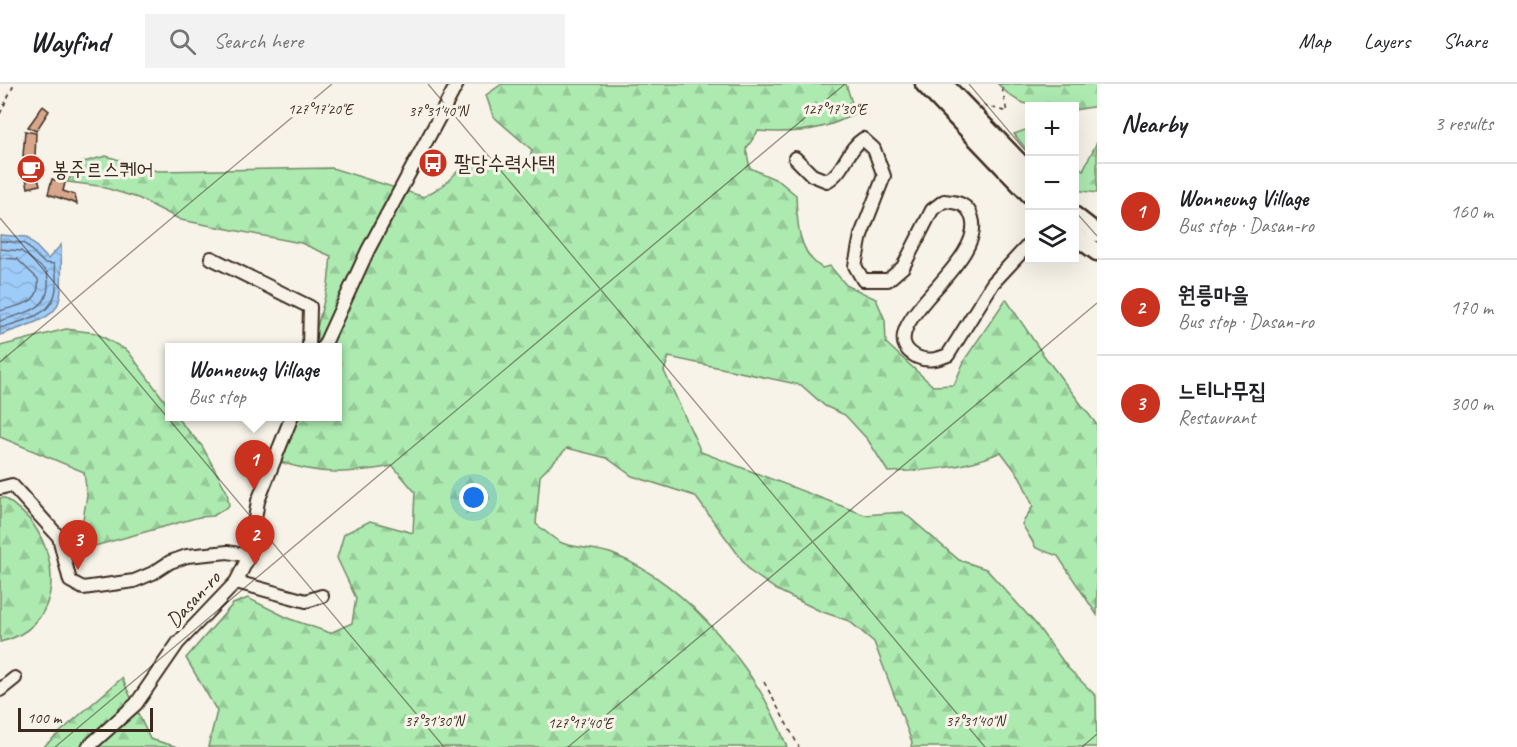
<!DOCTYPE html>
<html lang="en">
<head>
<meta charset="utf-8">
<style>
  :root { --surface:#fff; --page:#f2f2f2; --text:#202124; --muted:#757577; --line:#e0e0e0; --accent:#c8321e }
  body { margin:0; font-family:Caveat,"Poor Story",sans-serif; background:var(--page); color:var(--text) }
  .controls { position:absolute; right:18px; top:18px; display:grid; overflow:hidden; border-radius:0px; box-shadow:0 6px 24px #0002 }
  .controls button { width:54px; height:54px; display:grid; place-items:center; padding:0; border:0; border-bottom:2px solid var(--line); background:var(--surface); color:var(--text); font:30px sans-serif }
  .scale { position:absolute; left:18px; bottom:15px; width:135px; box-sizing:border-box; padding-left:6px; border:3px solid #3b2a1e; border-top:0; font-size:16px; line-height:21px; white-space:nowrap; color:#3b2a1e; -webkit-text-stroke:4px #f7f3e8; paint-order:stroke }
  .you { position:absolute; left:474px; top:414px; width:21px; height:21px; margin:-15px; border:4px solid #fff; border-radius:50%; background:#1a73e8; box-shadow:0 0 0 9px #1a73e833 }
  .badge { display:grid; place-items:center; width:39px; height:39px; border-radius:50%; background:var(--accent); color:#fff; font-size:20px; font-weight:700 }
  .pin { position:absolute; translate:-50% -50px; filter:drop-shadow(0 2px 3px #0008) }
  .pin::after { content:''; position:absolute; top:32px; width:21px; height:18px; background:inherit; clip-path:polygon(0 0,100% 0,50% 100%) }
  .popup { position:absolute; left:165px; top:259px; width:177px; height:78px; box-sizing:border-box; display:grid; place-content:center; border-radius:0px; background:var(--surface); filter:drop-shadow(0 2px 4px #0005); font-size:20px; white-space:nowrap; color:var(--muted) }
  .popup b { font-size:22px; color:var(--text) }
  .popup::after { content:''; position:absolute; left:50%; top:100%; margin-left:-12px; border:12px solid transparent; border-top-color:var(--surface) }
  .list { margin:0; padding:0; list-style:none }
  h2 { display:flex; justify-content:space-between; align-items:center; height:78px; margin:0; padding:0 24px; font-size:26px }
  h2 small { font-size:20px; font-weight:400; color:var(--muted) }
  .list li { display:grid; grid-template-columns:39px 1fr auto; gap:18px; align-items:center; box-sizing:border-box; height:96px; padding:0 24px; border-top:2px solid var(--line) }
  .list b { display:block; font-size:22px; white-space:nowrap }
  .list p { margin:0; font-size:20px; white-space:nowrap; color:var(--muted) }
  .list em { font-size:20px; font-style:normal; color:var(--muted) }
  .icon { flex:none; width:33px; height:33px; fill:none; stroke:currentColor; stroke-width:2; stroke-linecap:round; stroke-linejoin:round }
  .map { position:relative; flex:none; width:1097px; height:663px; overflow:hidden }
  header { display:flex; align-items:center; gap:36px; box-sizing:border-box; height:84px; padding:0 30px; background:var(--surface); border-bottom:2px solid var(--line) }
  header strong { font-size:28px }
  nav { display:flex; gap:33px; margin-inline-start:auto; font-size:21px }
  .search { width:420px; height:54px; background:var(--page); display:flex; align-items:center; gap:15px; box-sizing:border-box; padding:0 21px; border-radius:0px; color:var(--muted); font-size:22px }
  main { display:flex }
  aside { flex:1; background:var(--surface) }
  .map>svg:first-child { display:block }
  .forest { fill:url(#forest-firs); stroke:#748a67; stroke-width:1.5 }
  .water { fill:url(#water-waves); stroke:#768ba1; stroke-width:1.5 }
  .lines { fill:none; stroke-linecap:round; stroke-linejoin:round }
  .shore { stroke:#636b76; stroke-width:1.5 }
  .building { fill:#d8a78b; stroke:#3b2a1e; stroke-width:1.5 }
  .minor-casing { stroke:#3b2a1e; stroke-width:16 }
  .highway-casing { stroke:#3b2a1e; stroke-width:21 }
  .path { stroke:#3b2a1e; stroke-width:1.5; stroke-dasharray:4.5 4.5; stroke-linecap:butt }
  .minor { stroke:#f7f3e8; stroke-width:12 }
  .highway { stroke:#f7f3e8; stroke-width:16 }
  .ticks { fill:none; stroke:#3b2a1e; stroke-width:1.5; stroke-opacity:0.45 }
  .labels { text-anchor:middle; stroke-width:6; stroke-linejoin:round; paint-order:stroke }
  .poi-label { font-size:21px; fill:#3b2a1e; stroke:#f7f3e8; text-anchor:start }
  .street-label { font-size:21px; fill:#3b2a1e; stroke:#f7f3e8 }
  .ticks-label { font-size:15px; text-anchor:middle; fill:#3b2a1e; stroke:#f7f3e8; stroke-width:6; stroke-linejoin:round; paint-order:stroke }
</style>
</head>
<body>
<header>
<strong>Wayfind</strong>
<div class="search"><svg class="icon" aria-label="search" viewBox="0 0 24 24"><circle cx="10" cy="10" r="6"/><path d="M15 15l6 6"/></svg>Search here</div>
<nav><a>Map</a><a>Layers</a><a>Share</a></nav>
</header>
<main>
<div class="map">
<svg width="1097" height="663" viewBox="0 0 1097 663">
  <defs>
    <pattern id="forest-firs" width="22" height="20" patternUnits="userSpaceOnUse" patternTransform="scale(1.5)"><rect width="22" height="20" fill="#aceab0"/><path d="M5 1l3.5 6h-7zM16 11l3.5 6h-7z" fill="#95c997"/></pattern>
    <pattern id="water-waves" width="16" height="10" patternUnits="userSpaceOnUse" patternTransform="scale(1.5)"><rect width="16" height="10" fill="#9eccf9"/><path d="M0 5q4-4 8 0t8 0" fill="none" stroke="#89afd5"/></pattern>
  </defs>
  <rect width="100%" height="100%" fill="#f7f3e8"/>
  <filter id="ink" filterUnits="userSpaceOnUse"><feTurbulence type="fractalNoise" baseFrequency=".0167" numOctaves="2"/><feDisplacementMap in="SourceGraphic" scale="12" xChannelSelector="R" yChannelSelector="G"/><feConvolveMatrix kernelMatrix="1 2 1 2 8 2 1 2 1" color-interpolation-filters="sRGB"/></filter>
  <g filter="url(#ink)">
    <!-- forest -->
    <g class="forest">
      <path d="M502,0H846L855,29C826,47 792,50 758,47L746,65L750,84L779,97L796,111C797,138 798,169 822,184L830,182L846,201L876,215L885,236L886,259L933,302L954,301L965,275L1006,215L1042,269L1097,341V531L1058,472L1036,464L1022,440L1033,422L1020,393L1001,368C966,384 926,387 888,388L868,356L845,331L825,322L801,301L669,273L664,287L701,368L865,431L903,428L959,476L986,485L1035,539L1068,584L1096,612L1097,663H911L912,658L874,558L849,537L820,527L777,506L751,488L695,412L632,392L607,374L567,364L540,392L536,440C544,446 553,455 562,459C579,465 598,464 615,471C689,501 760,589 787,663H208L217,627L186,574L233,520L248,514L290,535L330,549L352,539L356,514L337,474L344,450L370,437L413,449L415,408L393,382C346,390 323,392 277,377L293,333L338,332V264L312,263L328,201L331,172L301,159L181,136L138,114L99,102L67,98L80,79L106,72L157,87L332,84L424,113L445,100L466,79L528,84L532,66L493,32L486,11Z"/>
      <path d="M998,0H1097V22L1075,26L1074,22C1039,22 1023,28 998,0Z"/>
      <path d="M1025,46L1029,49V69L1014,50Z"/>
      <path d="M1097,58V109L1075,106V80L1083,86Z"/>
      <path d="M66,245L96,249L128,267L170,324V332L176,333L202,362L227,408L229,422L213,432L199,433L91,463L79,460L87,411L84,388L0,353V262Z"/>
      <path d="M0,414H5C15,422 26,430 33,440C63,483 58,545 0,558Z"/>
      <path d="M122,594L150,655L178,663H43Z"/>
    </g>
    <!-- water -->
    <path class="water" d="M0,151L27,153L48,175L61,161C62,231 67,228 0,251Z"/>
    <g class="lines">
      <!-- shore -->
      <g class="shore">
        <path d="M0,157L24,159L44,179L54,180C65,228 38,232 0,244"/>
        <path d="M0,165L21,167L47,188C54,226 29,227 0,237"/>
        <path d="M0,174L17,175L38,195C41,221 21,220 0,227"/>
      </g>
    </g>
    <!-- building -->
    <g class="building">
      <path d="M43,22L49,27L36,47L28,43Z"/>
      <path d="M25,47L36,49L35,73L23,72Z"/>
      <path d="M34,78L40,101L28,104L23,79Z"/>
      <path d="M52,95L65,99L63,107L75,111L77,120L48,110Z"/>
    </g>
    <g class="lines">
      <!-- minor casing -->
      <g class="minor-casing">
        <g id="minor">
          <path d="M795,74L812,91L827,97C845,87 847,65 863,55L874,65L884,92L861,151L855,182L863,196H888L903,183L932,126L944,117C958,118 968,120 972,134C987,181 864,245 917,273C928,278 938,275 948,271L993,199L1030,159"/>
          <path d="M211,174L310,223L309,264"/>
          <path d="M323,264L368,166L457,0"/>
          <path d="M0,404L12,401L59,453L70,497L83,504L134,497L153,489L170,478L187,472L228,468L249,472"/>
          <path d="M236,498L306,517L322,512"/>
          <path d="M0,606L15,594"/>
          <path d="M88,663L136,620L178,559L236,498L249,472L258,417L292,332"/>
        </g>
      </g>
      <!-- highway casing -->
      <g class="highway-casing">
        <g id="highway">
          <path d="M924,0L1030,111"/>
          <path d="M944,0L1030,89"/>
          <path d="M1074,131L1097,149"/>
          <path d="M1074,151L1097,168"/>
        </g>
      </g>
      <!-- path -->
      <g class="path">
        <path d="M983,21L1007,28L1001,0"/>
        <path d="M0,30L14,0"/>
        <path d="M764,598L799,663"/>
      </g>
      <!-- minor -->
      <use href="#minor" class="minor"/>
      <!-- highway -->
      <use href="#highway" class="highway"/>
    </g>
  </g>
  <!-- ticks -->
  <path class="ticks" d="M428,0L985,663M969,0L1030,72M1074,126L1097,152M0,134L444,663M0,278L332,0M55,663L845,0M568,663L1097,219M1082,663L1097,650"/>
  <!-- icons -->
  <defs>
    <g id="bus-disc" transform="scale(1.5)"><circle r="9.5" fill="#c8321e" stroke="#f7f3e8"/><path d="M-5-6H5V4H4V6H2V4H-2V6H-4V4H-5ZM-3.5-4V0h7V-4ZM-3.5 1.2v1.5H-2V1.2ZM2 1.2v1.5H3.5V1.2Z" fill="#fff"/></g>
    <g id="cafe-disc" transform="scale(1.5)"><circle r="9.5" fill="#c8321e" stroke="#f7f3e8"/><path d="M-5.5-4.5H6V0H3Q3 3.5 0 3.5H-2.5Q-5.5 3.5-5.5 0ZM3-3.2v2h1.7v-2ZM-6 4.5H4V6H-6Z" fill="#fff"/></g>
  </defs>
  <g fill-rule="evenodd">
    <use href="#bus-disc" x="433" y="79"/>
    <use href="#cafe-disc" x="31" y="85"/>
  </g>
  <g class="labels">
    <!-- poi labels -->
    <g class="poi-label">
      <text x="454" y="86">팔당수력사택</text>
      <text x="52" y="92">봉주르스퀘어</text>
    </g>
    <!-- street labels -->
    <g class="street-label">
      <text transform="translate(193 515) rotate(-47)" y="7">Dasan-ro</text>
    </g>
  </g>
  <g class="ticks-label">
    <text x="320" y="30">127°17'20"E</text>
    <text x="834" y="30">127°17'30"E</text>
    <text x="438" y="32">37°31'40"N</text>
    <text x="434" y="642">37°31'30"N</text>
    <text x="975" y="642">37°31'40"N</text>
    <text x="580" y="644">127°17'40"E</text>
  </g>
</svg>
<div class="controls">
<button>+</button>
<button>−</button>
<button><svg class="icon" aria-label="layers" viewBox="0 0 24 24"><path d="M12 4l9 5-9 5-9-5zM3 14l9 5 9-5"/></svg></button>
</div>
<div class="scale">100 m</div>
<div class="you"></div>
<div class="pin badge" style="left:254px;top:406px">1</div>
<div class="popup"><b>Wonneung Village</b>Bus stop</div>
<div class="pin badge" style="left:255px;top:481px">2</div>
<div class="pin badge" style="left:78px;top:486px">3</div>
</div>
<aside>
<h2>Nearby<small>3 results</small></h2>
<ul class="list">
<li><span class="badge">1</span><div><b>Wonneung Village</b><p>Bus stop · Dasan-ro</p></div><em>160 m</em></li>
<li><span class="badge">2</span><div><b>원릉마을</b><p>Bus stop · Dasan-ro</p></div><em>170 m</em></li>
<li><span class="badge">3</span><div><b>느티나무집</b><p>Restaurant</p></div><em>300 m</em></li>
</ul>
</aside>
</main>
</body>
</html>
